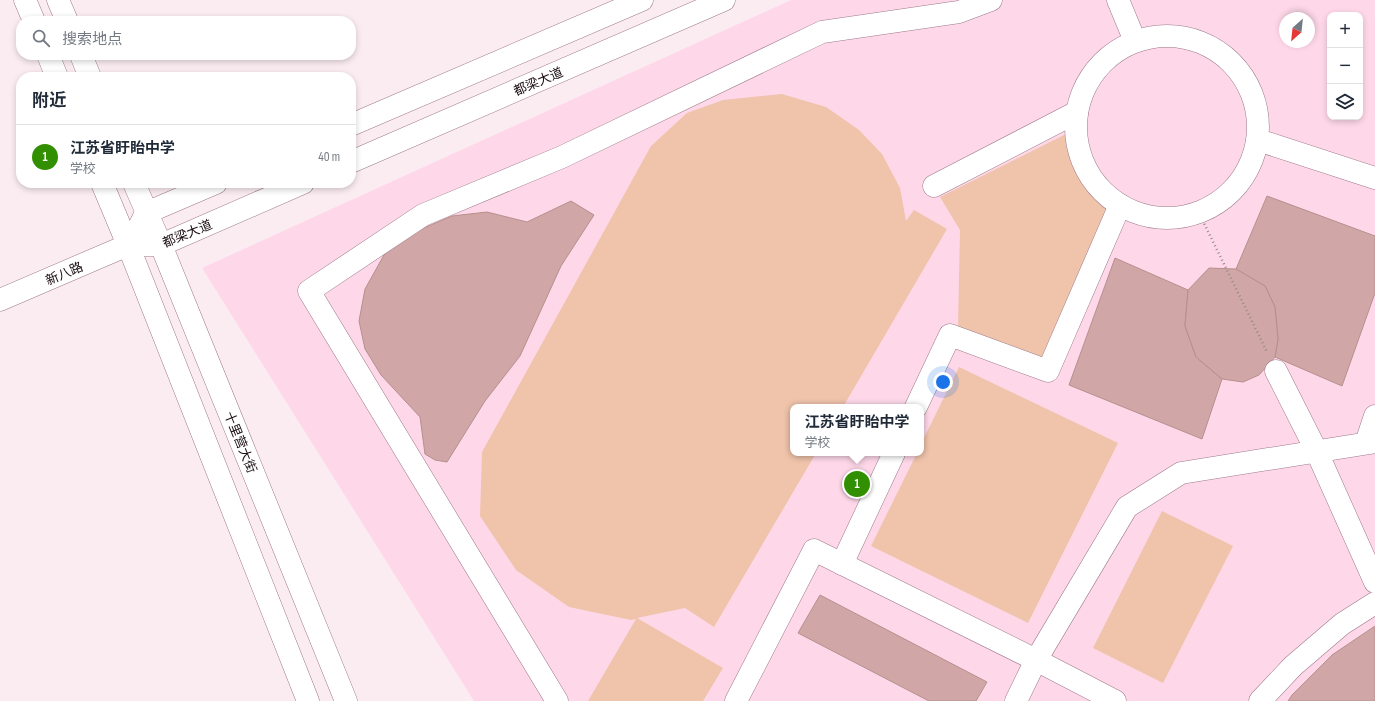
<!DOCTYPE html>
<html lang="zh">
<head>
<meta charset="utf-8">
<style>
  :root { --surface:#fff; --page:#f2f2f3; --text:#1f2937; --muted:#747a83; --line:#e0e1e3; --accent:#318f01 }
  body { margin:0; font-family:"Sofia Sans Condensed","Noto Sans SC",sans-serif; background:var(--page); color:var(--text) }
  .controls { position:absolute; right:12px; top:12px; display:grid; overflow:hidden; border-radius:8px; box-shadow:0 2px 6px #0003 }
  .controls button { width:36px; height:36px; display:grid; place-items:center; padding:0; border:0; border-bottom:1px solid var(--line); background:var(--surface); color:var(--text); font:20px sans-serif }
  .compass { position:absolute; left:1279px; top:12px; width:36px; height:36px; border-radius:50%; background:var(--surface); box-shadow:0 2px 6px #0003; rotate:207deg }
  .you { position:absolute; left:943px; top:382px; width:14px; height:14px; margin:-10px; border:3px solid #fff; border-radius:50%; background:#1a73e8; box-shadow:0 0 0 6px #1a73e833 }
  .badge { display:grid; place-items:center; width:26px; height:26px; border-radius:50%; background:var(--accent); color:#fff; font-size:13px; font-weight:700 }
  .pin { position:absolute; translate:-50% -50%; border:2px solid #fff; box-shadow:0 1px 4px #0006 }
  .popup { position:absolute; left:790px; top:404px; width:134px; height:52px; box-sizing:border-box; display:grid; place-content:center; border-radius:8px; background:var(--surface); filter:drop-shadow(0 1px 3px #0005); font-size:13px; white-space:nowrap; color:var(--muted) }
  .popup b { font-size:15px; color:var(--text) }
  .popup::after { content:''; position:absolute; left:50%; top:100%; margin-left:-8px; border:8px solid transparent; border-top-color:var(--surface) }
  .list { margin:0; padding:0; list-style:none }
  h2 { display:flex; justify-content:space-between; align-items:center; height:52px; margin:0; padding:0 16px; font-size:17px }
  h2 small { font-size:13px; font-weight:400; color:var(--muted) }
  .list li { display:grid; grid-template-columns:26px 1fr auto; gap:12px; align-items:center; box-sizing:border-box; height:64px; padding:0 16px; border-top:1px solid var(--line) }
  .list b { display:block; font-size:15px; white-space:nowrap }
  .list p { margin:0; font-size:13px; white-space:nowrap; color:var(--muted) }
  .list em { font-size:13px; font-style:normal; color:var(--muted) }
  .icon { flex:none; width:22px; height:22px; fill:none; stroke:currentColor; stroke-width:2; stroke-linecap:round; stroke-linejoin:round }
  .map { position:relative; flex:none; width:1375px; height:701px; overflow:hidden }
  .search { position:absolute; background:var(--surface); box-shadow:0 2px 6px #0003; left:16px; top:16px; width:340px; height:44px; display:flex; align-items:center; gap:10px; box-sizing:border-box; padding:0 14px; border-radius:16px; color:var(--muted); font-size:15px }
  .panel { position:absolute; background:var(--surface); box-shadow:0 2px 6px #0003; left:16px; top:72px; width:340px; height:116px; border-radius:16px }
  .map>svg:first-child { display:block }
  .built { fill:#fed8e9; fill-rule:evenodd }
  .green { fill:#f0c3ab }
  .building { fill:#d0a7a6; stroke:#b68f8e }
  .lines { fill:none; stroke-linecap:round; stroke-linejoin:round }
  .street-casing { stroke:#9d7a8a; stroke-width:23 }
  .secondary-casing { stroke:#9d7a8a; stroke-width:23 }
  .path { stroke:#95878d; stroke-width:2.5; stroke-dasharray:1 3; stroke-linecap:butt }
  .street { stroke:#fff; stroke-width:22 }
  .secondary { stroke:#fff; stroke-width:22 }
  .labels { text-anchor:middle; stroke-width:3.5; stroke-linejoin:round; paint-order:stroke }
  .street-label { font-size:13px; fill:#180b11; stroke:#fefefe }
</style>
</head>
<body>
<div class="map">
<svg width="1375" height="701" viewBox="0 0 1375 701">
  <rect width="100%" height="100%" fill="#fbecf2"/>
  <!-- built -->
  <path class="built" d="M791,0H1375V701H474L202,268ZM1330,15H1360V117H1330ZM1285,18H1309V42H1285ZM793,407H921V453H793Z"/>
  <!-- green -->
  <g class="green">
    <path d="M782,94L826,107L859,130L882,154L900,188L906,221L914,210L947,229L843,407H793V453H816L714,627L685,608L637,618L723,668L703,701H588L636,619L631,620L569,607L516,570L480,516L482,452L651,146L687,113L723,100Z"/>
    <path d="M1068,133L1085,182L1108,209L1045,363L958,327L960,230L940,197Z"/>
    <path d="M959,367L1118,443L1028,623L871,546L917,453H921V444Z"/>
    <path d="M1162,511L1233,546L1163,683L1093,648Z"/>
  </g>
  <!-- building -->
  <g class="building">
    <path d="M1267,196L1375,236V293L1342,386L1275,357L1278,339L1275,307L1265,286L1236,269Z"/>
    <path d="M571,201L594,215L561,266L520,356L485,401L447,462L435,460L425,454L420,417L381,375L365,349L359,321L365,289L384,255L412,233L452,216L487,212L527,222Z"/>
    <path d="M1115,258L1188,290L1185,326L1196,357L1222,379L1202,439L1069,385Z"/>
    <path d="M1209,268L1236,269L1265,286L1275,307L1278,339L1275,357L1259,375L1243,382L1222,379L1196,357L1185,326L1188,290Z"/>
    <path d="M820,595L987,682L976,701H929L798,633Z"/>
    <path d="M1375,626V701H1288L1292,695L1332,655Z"/>
  </g>
  <g class="lines">
    <!-- street casing -->
    <g class="street-casing">
      <g id="street">
        <path d="M1118,0L1135,41"/>
        <circle cx="1167" cy="127" r="91"/>
        <path d="M1258,140L1375,178"/>
        <path d="M934,186L1077,112"/>
        <path d="M1276,371L1316,450L1375,582"/>
        <path d="M916,407L950,335L1048,371L1120,205"/>
        <path d="M1366,443L1375,416"/>
        <path d="M842,564L894,453"/>
        <path d="M557,701L309,291L423,215L562,157L822,32L959,12L991,0"/>
        <path d="M736,701L814,550L1036,660L1127,507L1181,473L1375,442"/>
        <path d="M1016,701L1036,660L1115,701"/>
        <path d="M1260,701L1293,666L1342,624L1375,603"/>
      </g>
    </g>
    <!-- secondary casing -->
    <g class="secondary-casing">
      <g id="secondary">
        <path d="M25,0L34,21"/>
        <path d="M58,0L67,21"/>
        <path d="M48,55L57,77"/>
        <path d="M81,55L90,77"/>
        <path d="M351,125L642,0"/>
        <path d="M351,162L724,0"/>
        <path d="M102,183L128,245L308,701"/>
        <path d="M134,183L161,245L346,701"/>
        <path d="M140,225L146,213L216,183"/>
        <path d="M0,300L128,245H161L303,183"/>
      </g>
    </g>
    <!-- path -->
    <path class="path" d="M1199,213L1267,352"/>
    <!-- street -->
    <use href="#street" class="street"/>
    <!-- secondary -->
    <use href="#secondary" class="secondary"/>
  </g>
  <g class="labels">
    <!-- street labels -->
    <g class="street-label">
      <text transform="translate(538 81) rotate(-23)" y="5">都梁大道</text>
      <text transform="translate(187 233) rotate(-22)" y="5">都梁大道</text>
      <text transform="translate(64 273) rotate(-23)" y="5">新八路</text>
      <text transform="translate(241 442) rotate(68)" y="5">十里营大街</text>
    </g>
  </g>
</svg>
<div class="controls">
<button>+</button>
<button>−</button>
<button><svg class="icon" aria-label="layers" viewBox="0 0 24 24"><path d="M12 4l9 5-9 5-9-5zM3 14l9 5 9-5"/></svg></button>
</div>
<svg class="compass" viewBox="-18 -18 36 36"><path d="M0-13l5 13h-10z" fill="#e53935"/><path d="M0 13l5-13h-10z" fill="#747a83"/></svg>
<div class="you"></div>
<div class="pin badge" style="left:857px;top:484px">1</div>
<div class="popup"><b>江苏省盱眙中学</b>学校</div>
<div class="search"><svg class="icon" aria-label="search" viewBox="0 0 24 24"><circle cx="10" cy="10" r="6"/><path d="M15 15l6 6"/></svg>搜索地点</div>
<section class="panel">
<h2>附近<small></small></h2>
<ul class="list">
<li><span class="badge">1</span><div><b>江苏省盱眙中学</b><p>学校</p></div><em>40 m</em></li>
</ul>
</section>
</div>
</body>
</html>
